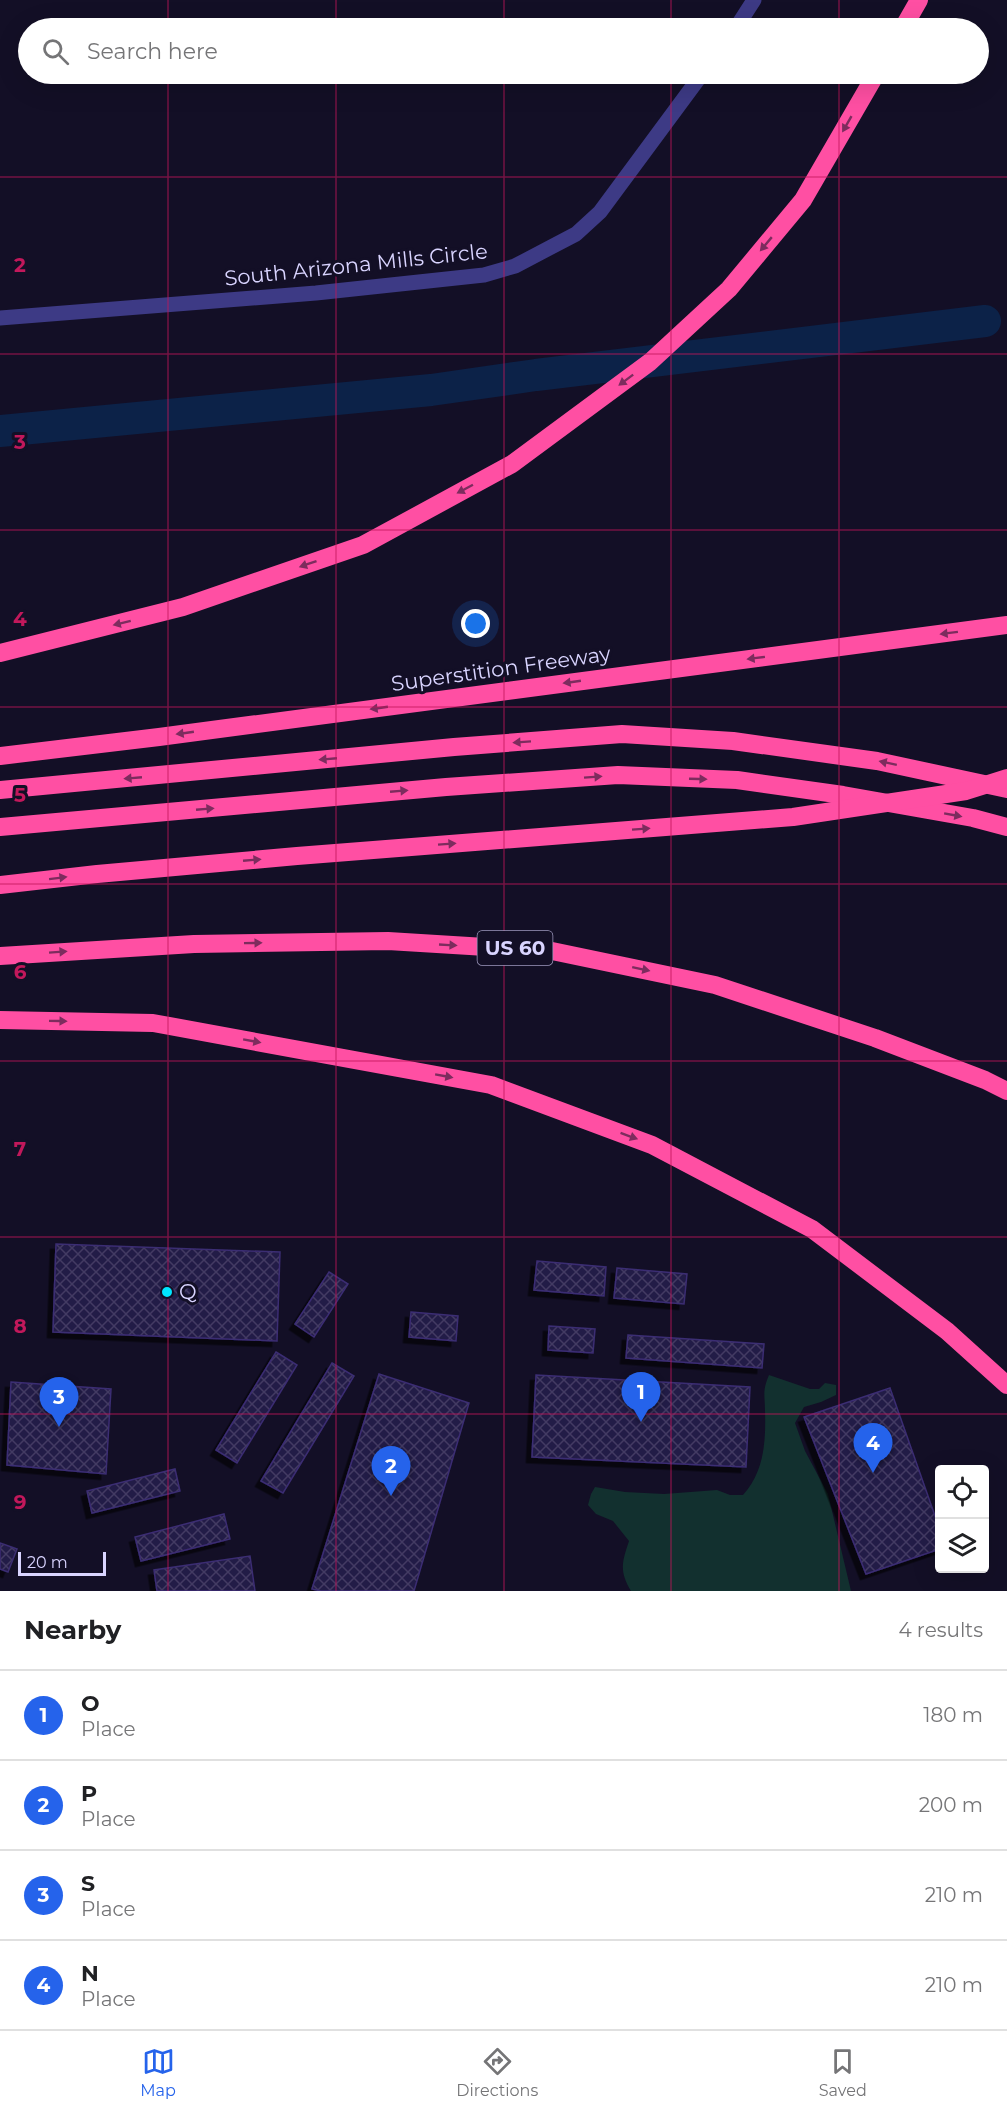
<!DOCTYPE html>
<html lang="en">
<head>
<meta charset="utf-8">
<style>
  :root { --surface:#fff; --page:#f2f2f2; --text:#202124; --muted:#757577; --line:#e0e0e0; --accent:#2563eb }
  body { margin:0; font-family:Montserrat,sans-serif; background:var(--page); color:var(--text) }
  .controls { position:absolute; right:18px; bottom:18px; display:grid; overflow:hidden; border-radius:6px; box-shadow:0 6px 24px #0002 }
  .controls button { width:54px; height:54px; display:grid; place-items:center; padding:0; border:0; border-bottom:2px solid var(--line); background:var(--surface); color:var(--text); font:30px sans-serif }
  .scale { position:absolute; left:18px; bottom:15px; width:88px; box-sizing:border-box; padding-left:6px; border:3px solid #d9d4ff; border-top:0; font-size:16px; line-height:21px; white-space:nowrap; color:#d9d4ff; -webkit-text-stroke:4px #130f26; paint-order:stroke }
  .you { position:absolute; left:476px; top:624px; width:21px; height:21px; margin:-15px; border:4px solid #fff; border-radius:50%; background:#1a73e8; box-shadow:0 0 0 9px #1a73e833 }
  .badge { display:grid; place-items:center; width:39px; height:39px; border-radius:50%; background:var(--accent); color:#fff; font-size:20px; font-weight:700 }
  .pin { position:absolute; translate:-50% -50px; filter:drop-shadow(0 2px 3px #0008) }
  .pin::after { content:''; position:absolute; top:32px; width:21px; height:18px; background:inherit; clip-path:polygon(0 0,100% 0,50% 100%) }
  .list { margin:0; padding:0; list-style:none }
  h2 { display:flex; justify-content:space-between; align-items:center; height:78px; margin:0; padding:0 24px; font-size:26px }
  h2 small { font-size:20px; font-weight:400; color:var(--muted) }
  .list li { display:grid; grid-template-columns:39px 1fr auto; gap:18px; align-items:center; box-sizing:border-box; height:90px; padding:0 24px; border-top:2px solid var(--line) }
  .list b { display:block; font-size:22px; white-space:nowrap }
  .list p { margin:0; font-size:20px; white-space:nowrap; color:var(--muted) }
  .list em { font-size:20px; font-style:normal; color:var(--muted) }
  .icon { flex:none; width:33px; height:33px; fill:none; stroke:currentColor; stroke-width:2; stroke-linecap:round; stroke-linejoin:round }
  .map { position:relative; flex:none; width:1007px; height:1591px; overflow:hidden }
  .search { position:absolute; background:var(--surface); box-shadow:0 6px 24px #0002; left:18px; right:18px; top:18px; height:66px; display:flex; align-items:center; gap:15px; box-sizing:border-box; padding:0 21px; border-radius:33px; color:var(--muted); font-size:22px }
  .sheet { height:438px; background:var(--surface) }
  nav { display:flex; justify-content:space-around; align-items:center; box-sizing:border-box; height:84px; border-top:2px solid var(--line); background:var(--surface); font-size:16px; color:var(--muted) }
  nav a { display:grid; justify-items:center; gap:3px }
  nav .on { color:var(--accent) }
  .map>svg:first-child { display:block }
  .green { fill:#12302f }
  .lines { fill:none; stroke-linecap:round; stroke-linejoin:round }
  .canal { stroke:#0c2248; stroke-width:32 }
  .building { fill:url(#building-cross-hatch); stroke:#3b2d73; stroke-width:1.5; filter:url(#shadow) }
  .lane { stroke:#3d3a85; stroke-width:15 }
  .highway { stroke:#ff4fa3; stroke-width:18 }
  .highway-bridge { stroke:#ff4fa3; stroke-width:18 }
  .oneway { fill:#7d2c5e }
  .grid { fill:none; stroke:#c2185b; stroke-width:1.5; stroke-opacity:0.55 }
  .poi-dot { fill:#00e5ff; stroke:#130f26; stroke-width:2 }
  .labels { text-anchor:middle; stroke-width:6; stroke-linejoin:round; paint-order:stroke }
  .shield { fill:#130f26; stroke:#9e99be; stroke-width:1.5 }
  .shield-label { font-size:20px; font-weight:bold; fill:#d9d4ff }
  .street-label { font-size:21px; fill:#d9d4ff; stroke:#130f26 }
  .poi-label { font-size:21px; fill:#d9d4ff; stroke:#130f26; text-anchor:start }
  .grid-label { font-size:20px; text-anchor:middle; font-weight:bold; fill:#c2185b; stroke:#130f26; stroke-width:6; stroke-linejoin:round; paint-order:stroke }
</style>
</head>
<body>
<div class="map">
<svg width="1007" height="1591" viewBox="0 0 1007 1591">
  <defs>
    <pattern id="building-cross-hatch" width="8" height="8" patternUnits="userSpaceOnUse" patternTransform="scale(1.5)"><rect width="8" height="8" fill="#241b47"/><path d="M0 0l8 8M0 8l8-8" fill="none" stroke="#433b63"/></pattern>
    <filter id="shadow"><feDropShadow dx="-5.5" dy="5.5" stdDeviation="0" flood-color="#0009"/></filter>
  </defs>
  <rect width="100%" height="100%" fill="#130f26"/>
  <!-- green -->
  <path class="green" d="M769,1375L810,1389H819L825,1383L836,1385V1395L821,1402L804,1407L795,1423L805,1451L828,1494L851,1591H631C619,1571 622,1562 629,1541L613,1521L596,1514L588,1505L591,1494L595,1487L625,1492L664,1494L717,1490L730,1495H743C764,1472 766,1442 765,1411C765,1394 762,1392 769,1375Z"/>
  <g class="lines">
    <!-- canal -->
    <path class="canal" d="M0,431L431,390L536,375L985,321"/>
  </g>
  <!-- building -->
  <g class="building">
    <path d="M56,1244L280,1252L277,1341L53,1332Z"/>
    <path d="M537,1261L606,1267L604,1296L534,1290Z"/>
    <path d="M617,1268L687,1274L684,1304L614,1298Z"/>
    <path d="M329,1272L348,1284L314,1337L295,1324Z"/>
    <path d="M411,1312L458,1316L456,1341L409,1337Z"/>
    <path d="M549,1326L595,1329L593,1353L548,1350Z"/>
    <path d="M628,1335L764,1344L762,1368L626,1358Z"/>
    <path d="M276,1352L297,1365L237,1463L216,1450Z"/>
    <path d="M332,1363L354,1376L283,1493L261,1481Z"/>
    <path d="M379,1374L469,1403L414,1591H321L312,1589Z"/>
    <path d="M536,1375L750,1387L746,1467L532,1457Z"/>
    <path d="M11,1382L111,1389L106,1474L7,1465Z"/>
    <path d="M890,1388L940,1530V1549L866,1574L804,1417Z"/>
    <path d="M175,1469L180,1491L92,1513L87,1491Z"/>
    <path d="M224,1514L230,1539L141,1561L135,1537Z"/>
    <path d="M0,1543L17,1549L8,1572L0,1569Z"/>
    <path d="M250,1556L255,1591H157L154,1570Z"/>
  </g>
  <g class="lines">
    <!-- lane -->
    <g class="lane">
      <path d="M736,28L754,0"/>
      <path d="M0,318L316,293L484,275L515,266L576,234L600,212L702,74"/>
    </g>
    <!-- highway -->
    <g class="highway">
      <path d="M903,28L919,0"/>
      <path d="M0,653L183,607L363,545L512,464L650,362L729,289L803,200L876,74"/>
      <path d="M0,756L159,737L1007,625"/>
      <path d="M0,790L454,747L622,734L733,741L877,761L1007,789"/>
      <path d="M0,827L446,787L618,775L737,780L843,795L973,818L1007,827"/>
      <path d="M0,956L194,944L388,941L552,951L715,985L875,1038L985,1080L1007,1091"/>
      <path d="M0,1020L153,1023L491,1085L652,1145L812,1229L947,1331L1007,1385"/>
    </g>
    <!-- highway-bridge -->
    <path class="highway-bridge" d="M0,885L97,874L297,856L793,817L966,791L1007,778"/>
  </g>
  <!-- one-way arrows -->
  <defs><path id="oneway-solid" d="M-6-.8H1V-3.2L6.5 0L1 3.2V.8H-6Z" transform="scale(1.5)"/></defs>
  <g class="oneway">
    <use href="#oneway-solid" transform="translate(847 124) rotate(120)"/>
    <use href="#oneway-solid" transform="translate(766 244) rotate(130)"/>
    <use href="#oneway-solid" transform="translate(626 380) rotate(143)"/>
    <use href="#oneway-solid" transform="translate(465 489) rotate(152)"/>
    <use href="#oneway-solid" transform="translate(308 564) rotate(161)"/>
    <use href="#oneway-solid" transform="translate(122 623) rotate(166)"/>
    <use href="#oneway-solid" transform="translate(949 633) rotate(173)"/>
    <use href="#oneway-solid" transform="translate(756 658) rotate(173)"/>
    <use href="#oneway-solid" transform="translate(572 682) rotate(172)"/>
    <use href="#oneway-solid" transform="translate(379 708) rotate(172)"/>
    <use href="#oneway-solid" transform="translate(185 733) rotate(172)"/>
    <use href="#oneway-solid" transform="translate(522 742) rotate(176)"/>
    <use href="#oneway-solid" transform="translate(328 759) rotate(175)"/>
    <use href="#oneway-solid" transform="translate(888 763) rotate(-168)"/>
    <use href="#oneway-solid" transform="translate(593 777) rotate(-4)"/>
    <use href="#oneway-solid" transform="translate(133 778) rotate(175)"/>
    <use href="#oneway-solid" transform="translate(698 779) rotate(2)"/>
    <use href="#oneway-solid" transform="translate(399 791) rotate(-5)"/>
    <use href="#oneway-solid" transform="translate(205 809) rotate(-5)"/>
    <use href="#oneway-solid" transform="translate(953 815) rotate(10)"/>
    <use href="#oneway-solid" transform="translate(641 829) rotate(-4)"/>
    <use href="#oneway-solid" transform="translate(447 844) rotate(-4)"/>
    <use href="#oneway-solid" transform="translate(252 860) rotate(-5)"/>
    <use href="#oneway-solid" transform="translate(58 878) rotate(-7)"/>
    <use href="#oneway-solid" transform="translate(253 943) rotate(-1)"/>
    <use href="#oneway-solid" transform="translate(448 945) rotate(3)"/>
    <use href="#oneway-solid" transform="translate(58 952) rotate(-4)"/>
    <use href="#oneway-solid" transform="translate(641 969) rotate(12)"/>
    <use href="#oneway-solid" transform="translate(58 1021) rotate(1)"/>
    <use href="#oneway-solid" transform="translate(252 1041) rotate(10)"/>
    <use href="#oneway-solid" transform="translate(444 1076) rotate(10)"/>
    <use href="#oneway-solid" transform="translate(629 1136) rotate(20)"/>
  </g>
  <!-- grid -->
  <path class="grid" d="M168,0V28M336,0V28M504,0V28M671,0V28M839,0V28M168,74V1591M336,74V1591M504,74V1591M671,74V1591M839,74V1591M0,177H1007M0,354H1007M0,530H1007M0,707H1007M0,884H1007M0,1061H1007M0,1237H1007M0,1414H1007"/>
  <!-- markers -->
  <circle class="poi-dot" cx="167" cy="1292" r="6"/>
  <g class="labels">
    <!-- shield labels -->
    <rect class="shield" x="477.5" y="931" width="75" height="34" rx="4.5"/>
    <g class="shield-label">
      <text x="515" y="955">US 60</text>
    </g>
    <!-- street labels -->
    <g class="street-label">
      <text transform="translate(356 265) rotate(-6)" y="7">South Arizona Mills Circle</text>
      <text transform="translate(501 669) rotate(-8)" y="7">Superstition Freeway</text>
    </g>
    <!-- poi labels -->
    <g class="poi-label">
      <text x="179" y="1299">Q</text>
    </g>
  </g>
  <g class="grid-label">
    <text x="20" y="272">2</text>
    <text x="20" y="449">3</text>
    <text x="20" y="626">4</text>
    <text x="20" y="802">5</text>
    <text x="20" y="979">6</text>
    <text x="20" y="1156">7</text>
    <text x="20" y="1333">8</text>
    <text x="20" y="1509">9</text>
  </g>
</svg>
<div class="controls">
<button><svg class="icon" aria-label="locate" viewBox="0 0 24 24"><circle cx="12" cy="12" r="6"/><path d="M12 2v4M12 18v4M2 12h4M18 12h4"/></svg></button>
<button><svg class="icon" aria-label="layers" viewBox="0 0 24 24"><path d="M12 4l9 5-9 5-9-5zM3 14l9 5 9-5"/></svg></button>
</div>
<div class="scale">20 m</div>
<div class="you"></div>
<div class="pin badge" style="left:641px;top:1422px">1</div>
<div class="pin badge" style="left:391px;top:1496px">2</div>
<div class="pin badge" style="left:59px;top:1427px">3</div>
<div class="pin badge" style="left:873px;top:1473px">4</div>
<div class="search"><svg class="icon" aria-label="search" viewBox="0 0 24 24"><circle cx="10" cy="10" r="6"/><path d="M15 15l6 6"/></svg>Search here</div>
</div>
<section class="sheet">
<h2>Nearby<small>4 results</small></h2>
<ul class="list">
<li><span class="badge">1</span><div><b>O</b><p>Place</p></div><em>180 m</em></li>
<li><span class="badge">2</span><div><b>P</b><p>Place</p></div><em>200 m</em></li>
<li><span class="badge">3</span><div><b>S</b><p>Place</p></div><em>210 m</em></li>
<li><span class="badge">4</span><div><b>N</b><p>Place</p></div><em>210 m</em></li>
</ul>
</section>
<nav>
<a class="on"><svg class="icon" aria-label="map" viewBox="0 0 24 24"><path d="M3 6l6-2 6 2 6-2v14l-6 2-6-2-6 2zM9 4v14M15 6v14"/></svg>Map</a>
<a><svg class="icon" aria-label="directions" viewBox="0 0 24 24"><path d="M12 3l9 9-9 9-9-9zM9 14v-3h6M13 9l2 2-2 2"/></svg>Directions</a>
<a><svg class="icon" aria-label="saved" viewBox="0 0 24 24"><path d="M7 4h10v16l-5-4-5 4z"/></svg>Saved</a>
</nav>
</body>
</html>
